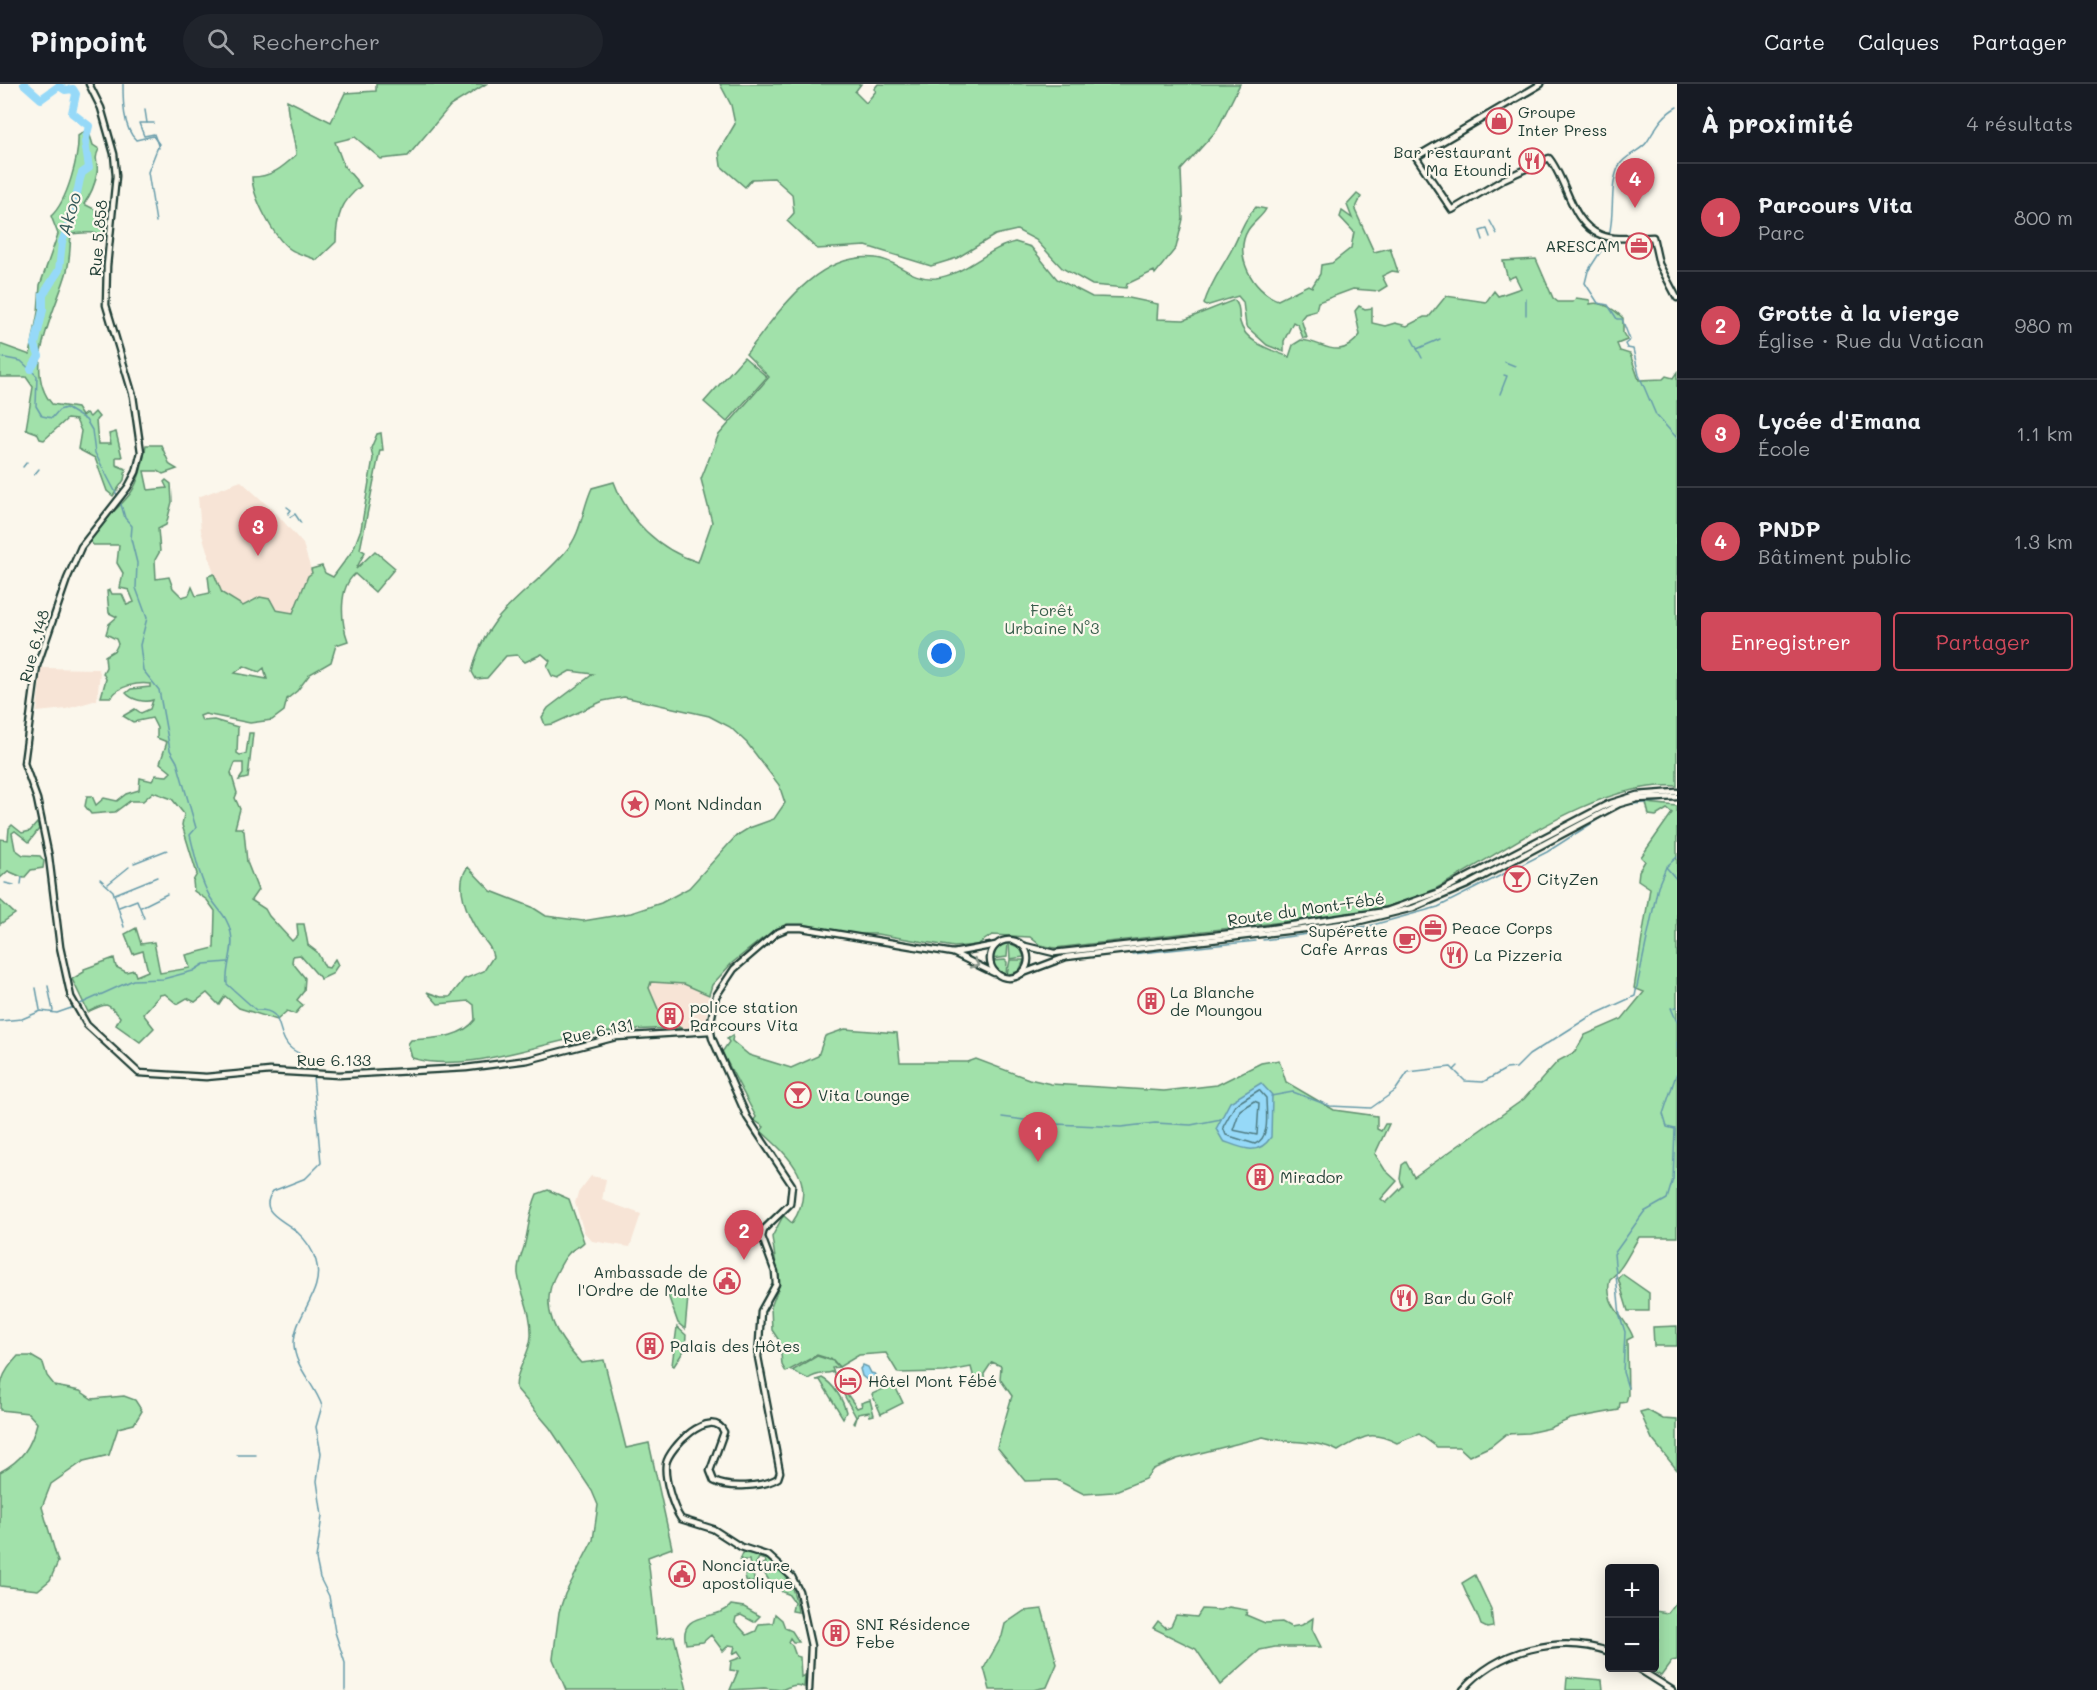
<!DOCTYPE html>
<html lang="fr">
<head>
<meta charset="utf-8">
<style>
  :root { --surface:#171b24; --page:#20242c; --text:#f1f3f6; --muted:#9ea1a6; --line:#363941; --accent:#d1495b }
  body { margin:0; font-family:Mali,sans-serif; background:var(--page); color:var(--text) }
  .controls { position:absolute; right:18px; bottom:18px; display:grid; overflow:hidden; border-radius:6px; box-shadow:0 3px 15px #0003 }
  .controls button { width:54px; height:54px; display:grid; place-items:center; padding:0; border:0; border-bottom:2px solid var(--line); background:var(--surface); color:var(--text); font:30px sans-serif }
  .you { position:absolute; left:942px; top:570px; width:21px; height:21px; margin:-15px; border:4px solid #fff; border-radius:50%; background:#1a73e8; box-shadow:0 0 0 9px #1a73e833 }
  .badge { display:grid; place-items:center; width:39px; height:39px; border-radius:50%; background:var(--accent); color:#fff; font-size:20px; font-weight:700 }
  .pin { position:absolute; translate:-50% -50px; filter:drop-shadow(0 2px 3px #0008) }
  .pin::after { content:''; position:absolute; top:32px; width:21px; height:18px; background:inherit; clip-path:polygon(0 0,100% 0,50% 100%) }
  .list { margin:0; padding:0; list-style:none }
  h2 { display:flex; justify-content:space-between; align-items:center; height:78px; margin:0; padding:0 24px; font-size:26px }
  h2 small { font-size:20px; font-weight:400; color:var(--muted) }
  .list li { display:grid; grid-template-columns:39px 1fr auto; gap:18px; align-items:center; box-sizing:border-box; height:108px; padding:0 24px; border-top:2px solid var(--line) }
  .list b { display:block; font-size:22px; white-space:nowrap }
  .list p { margin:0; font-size:20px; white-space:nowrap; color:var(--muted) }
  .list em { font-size:20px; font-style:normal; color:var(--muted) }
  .actions { display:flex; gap:12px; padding:18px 24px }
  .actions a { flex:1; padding:14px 0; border:2px solid var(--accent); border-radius:6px; text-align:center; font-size:21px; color:var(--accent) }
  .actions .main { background:var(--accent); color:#fff }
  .icon { flex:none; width:33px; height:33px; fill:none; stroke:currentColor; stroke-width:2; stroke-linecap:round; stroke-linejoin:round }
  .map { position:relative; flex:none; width:1677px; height:1606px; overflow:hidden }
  header { display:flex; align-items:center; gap:36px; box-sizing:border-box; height:84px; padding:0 30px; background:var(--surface); border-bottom:2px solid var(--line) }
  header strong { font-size:28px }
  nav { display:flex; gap:33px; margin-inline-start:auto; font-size:21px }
  .search { width:420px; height:54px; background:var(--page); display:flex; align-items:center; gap:15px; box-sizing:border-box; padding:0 21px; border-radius:33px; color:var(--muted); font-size:22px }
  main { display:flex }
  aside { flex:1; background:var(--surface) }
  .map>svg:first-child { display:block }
  .built { fill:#f7e4d6 }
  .green { fill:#a1e1aa; stroke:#608f6f; stroke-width:1.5; fill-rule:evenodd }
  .water { fill:#96d9f8; stroke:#669baa; stroke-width:1.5 }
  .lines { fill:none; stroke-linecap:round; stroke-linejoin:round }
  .shore { stroke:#4f7b82; stroke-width:1.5 }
  .stream { stroke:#669baa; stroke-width:1.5 }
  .river { stroke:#96d9f8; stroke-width:8 }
  .minor-casing { stroke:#1f3d34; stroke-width:9 }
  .minor { stroke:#fbf7ec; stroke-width:4.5 }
  .oneway { stroke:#8d9a90 }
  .labels { text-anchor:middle; stroke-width:4.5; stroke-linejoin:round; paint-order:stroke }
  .poi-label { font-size:16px; fill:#1f3d34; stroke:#fbf7ec; text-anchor:start }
  .street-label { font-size:16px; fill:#1f3d34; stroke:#fbf7ec }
  .park-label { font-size:16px; fill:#395e4c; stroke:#fbf7ec }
  .water-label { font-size:18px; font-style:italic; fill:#375c5b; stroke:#fbf7ec }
</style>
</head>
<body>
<header>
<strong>Pinpoint</strong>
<div class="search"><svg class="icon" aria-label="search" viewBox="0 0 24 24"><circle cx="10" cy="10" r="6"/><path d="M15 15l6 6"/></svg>Rechercher</div>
<nav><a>Carte</a><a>Calques</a><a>Partager</a></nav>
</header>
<main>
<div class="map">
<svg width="1677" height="1606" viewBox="0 0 1677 1606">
  <rect width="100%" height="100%" fill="#fbf7ec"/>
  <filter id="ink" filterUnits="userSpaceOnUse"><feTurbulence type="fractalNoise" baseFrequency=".0167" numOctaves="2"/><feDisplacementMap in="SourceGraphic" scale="12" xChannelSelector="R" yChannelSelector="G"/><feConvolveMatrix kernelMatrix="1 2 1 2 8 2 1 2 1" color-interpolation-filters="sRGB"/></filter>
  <g filter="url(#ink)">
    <!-- built -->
    <g class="built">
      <path d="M241,397L277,430L303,460L312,489L308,492L294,529L275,525L272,517L252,515L249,520L243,522L230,515L218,503L201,447L198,413Z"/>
      <path d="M41,584L98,585L100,588L97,616L66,625L37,628Z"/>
      <path d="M651,898L684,900L709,911L705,943L681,944L671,938L664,939L649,904Z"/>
      <path d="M591,1092L606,1095L602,1116L641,1130L630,1163L592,1157L584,1148L575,1119L578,1109Z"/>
    </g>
    <!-- green -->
    <g class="green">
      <path d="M376,0H486L450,22L408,72L381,75L355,53L335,58L344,82L361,102C341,117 336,134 336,158L317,176C308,172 297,170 290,165C274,154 252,112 252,93C271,93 282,84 296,71C295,51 287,37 287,16L331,38L345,9L376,7Z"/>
      <path d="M720,0H861L855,8L866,19L876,7L874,5L878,0H1240L1217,46L1181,86L1183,135L1176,164L1155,190L1154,187L1127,200L1126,204L1092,201L1062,184L1036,156L1017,146L995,151L957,174L931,182L866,162L817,165L787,137L794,129L792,110L774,94L752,95L745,103L721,82L719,67L735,40L731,21Z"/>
      <path d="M88,45L93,61L99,65C93,77 99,78 97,89C95,101 92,109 84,120L102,129L106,152L104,154C95,146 82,149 71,150C70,162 70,175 67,187C57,224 21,284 52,320L77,324L82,332L86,329L90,333L95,328L99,333L96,336L98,360H111L109,350L116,348L122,373H116V381L126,385L124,396L113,412L107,407L95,374L78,365L81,347L76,336L67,335L44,356L40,355L37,349L26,345L33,303L26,293H0V260L30,271L38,228L40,201L58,150L51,132C67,118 79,73 78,52Z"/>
      <path d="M1357,110L1361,113L1355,126L1374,168L1390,164L1398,188L1392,187L1382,192L1387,202L1379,207L1353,205L1318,218L1316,227L1305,230L1301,235L1307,254H1303L1298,241L1293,238L1284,257V268L1267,261L1246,242L1243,218L1238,212L1206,222L1204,220C1210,199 1222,184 1232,165C1240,150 1244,135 1256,123L1266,125C1262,133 1253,138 1248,146C1233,170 1252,207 1278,216L1308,201L1312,203L1320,190L1321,181L1332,179L1351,164L1354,148L1340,133L1342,127L1352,134L1347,121Z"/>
      <path d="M1015,158L1031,163L1057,195L1092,213L1129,214L1158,220L1157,235L1184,236L1234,216C1241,222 1238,230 1240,238C1245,259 1272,266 1289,273L1293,261L1301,256C1323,257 1338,279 1360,251L1355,227L1359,222L1365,225L1372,224V239L1385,242L1395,239L1407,242L1424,233H1429L1446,212L1486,218L1494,207L1498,212L1521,204L1515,192L1508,195L1503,177L1536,175L1553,214L1558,218H1573L1576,214L1590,216V220C1602,217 1613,224 1623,234V249L1627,256L1617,260L1620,267L1630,270L1639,296L1663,295L1666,292L1673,294L1677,288V702C1595,697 1504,769 1433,806C1408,818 1381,824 1354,830L1055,864L1040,861L1030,853L992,851L977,861L954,863L877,850H855L806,841H789L762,855L732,879L712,901L709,911L684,900L651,898L649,904L664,939L671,938L681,944C655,945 628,945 602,949C546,956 467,991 412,974L408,960L411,956C431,954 461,955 475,936L474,921L469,917L438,920L427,908L441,913H450L464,895L484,887L493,873C491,861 485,858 479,849C468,832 453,800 468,783L491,807L532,823L546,832L583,837L631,829L661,819L689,804L736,752L749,744L774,735L785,719L779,701L747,659L730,643L709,632L624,613L603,617L553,640L545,641L542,633L548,624L593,590L570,587L558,594L552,592L547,582L550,577L542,570L525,578L517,571L506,572L487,594L476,595L472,588C485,527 530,510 566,467C582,449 582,425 592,404L614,398C628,436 659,466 698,478L712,438L701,395L718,352L769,293L746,270C778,230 816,167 876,174C898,176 909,196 936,194C965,191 988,164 1015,158Z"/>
      <path d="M744,273L767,293L727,338L704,318Z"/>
      <path d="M381,349L383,366H380L361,461L360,465L365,468L356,485L375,467L395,484L375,508L355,490C338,504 341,538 348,557L336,561L331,578L310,590L297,607L287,615L284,627L272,636L250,639L205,630L200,632L202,637L214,636L238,643L237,669L240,671L246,670L249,649H253L248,694L239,696L243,690V679H235L231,689L237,709L235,714L240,725L235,744H242L244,747L247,778L258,806L251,816L265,825L269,832L292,857L298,851L297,840H304L308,861L317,868L325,883L329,884L335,875L338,881L332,890L321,895L300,871L293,872L292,878L305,894L304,907L297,916L303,921L295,930L287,927L277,936L239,924L225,912L219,921L207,909L195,918L187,914L177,920L165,910L160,911L143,930L154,944L140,958L116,941L120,933C106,916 105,920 88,928L72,895L84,888V885L114,874L116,883L126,888L134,886L136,892L148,887L143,867L133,870L125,850L136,844L141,860L154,858L160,889L190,884L186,871L214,864L215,827L207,816L194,807L193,797L197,790L182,741L184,730L172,715L153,708L143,717H130L115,728L91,730L85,722L87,712H92L96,721L104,714L117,717L126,710L139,706L140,694L152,697L156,691L167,692L171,688L160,679L167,658L157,654V644L152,634L133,638L123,632L135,625L141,629L150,625L153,616C145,619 132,616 126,609L131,605L150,603V600C139,598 117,602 112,613H101L106,595L103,589L106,583L105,572L115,566L118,560L116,555L106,550L109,540L117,533L109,529L107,507L110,506L112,510H122L127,521L134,518L129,506L120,504L123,489L117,479L119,461H93L90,457C99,437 117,427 130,410C140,396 143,378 146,361H161L170,381L177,385L163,390L158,387H144L148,406L167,404L164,398L166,396L171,400L172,418L166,441L158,445L160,467L155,476L156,495L169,493L173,504L182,513L189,511L192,503L196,512L210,509L208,492L214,490L222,509L243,522L260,513L270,515L276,526L293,529L308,492L312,489L311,485L322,482L325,489L333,493L353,466L361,445L373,374L371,364L377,350ZM244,582L259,588L264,584L267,595L235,589Z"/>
      <path d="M1646,719L1677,722V1153H1639C1630,1167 1623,1185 1610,1195C1603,1221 1625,1231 1633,1253L1627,1256L1628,1311L1626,1318L1620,1319L1619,1326L1570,1335L1550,1344L1528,1349L1506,1350L1491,1362L1469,1372L1459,1363H1437L1419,1350L1397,1359C1369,1345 1363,1353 1338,1367C1315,1355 1287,1360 1263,1353L1177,1375L1153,1385L1145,1395L1113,1408L1084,1410L1057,1396L1025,1397L997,1363L1012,1312L1000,1295L1001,1282L992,1278L984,1290L985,1299L976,1302L971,1283L945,1288L898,1289L886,1269L859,1271L839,1283L833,1276L817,1271L786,1288L782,1281L780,1258L772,1246L771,1223L779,1202L772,1153L782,1134L784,1132L792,1139C819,1100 791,1074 761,1047L764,1043L754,1036L756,1033L722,968L729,958L727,955L733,951L732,957L749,971L791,984L818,972L825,952L845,945L897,949L900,978H968L976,975L1029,995L1051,1000L1164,1007L1217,1001L1261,979L1279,976L1286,998L1334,1026L1377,1032V1045L1381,1047L1385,1040H1389L1375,1070L1385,1086L1397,1097L1381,1115L1386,1119L1403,1102L1400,1095L1402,1081L1406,1078L1414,1093L1524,1015L1558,977L1575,968L1585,951L1622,935L1644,908L1634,904L1650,804L1638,796L1639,787L1645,777L1641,773L1672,729L1667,725L1656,732L1649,731Z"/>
      <path d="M37,739L39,745L29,758L15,747L12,749L15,765L23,771L40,772L44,777L43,784L31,786L24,794L8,787L0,794V755L8,756L9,744L12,741L22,749L30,747Z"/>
      <path d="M0,816L15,830L0,840Z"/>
      <path d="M1008,859L1007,873L992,875L997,863Z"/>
      <path d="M1009,859L1020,864L1024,873L1010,875Z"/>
      <path d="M1005,876L1007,878L1006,891L996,886L992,877Z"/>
      <path d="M1010,876H1024L1019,887L1007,891Z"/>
      <path d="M548,1106L569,1115L584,1158C580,1163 573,1164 569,1169C564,1174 560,1182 557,1188C537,1223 557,1253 581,1279L604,1276L626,1364L649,1359L672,1464L648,1473L657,1555L674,1552L687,1606H566L553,1575L559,1528L565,1510L593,1456L598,1421L592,1407L550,1344L516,1304C516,1284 530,1271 531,1252C532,1227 521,1212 518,1190C517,1179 521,1173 524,1163C529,1145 529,1128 537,1110Z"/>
      <path d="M1622,1190L1649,1209V1227H1628L1618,1194Z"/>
      <path d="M668,1211L688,1213L685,1245L678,1239Z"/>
      <path d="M1677,1242V1262H1654L1653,1243Z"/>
      <path d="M677,1243L686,1251L685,1265L674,1282L672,1281Z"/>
      <path d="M18,1272H31L43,1279L47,1292L55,1302L80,1307L92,1315L124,1312L135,1316L142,1327L134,1340L118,1344L109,1371L84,1377L51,1400L42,1423L58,1478L50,1496L38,1506L0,1502V1388C22,1376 31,1363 37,1339L28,1329L0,1326C0,1299 0,1291 18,1272Z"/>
      <path d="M817,1272L833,1277L839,1283L832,1284L835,1291L832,1288C825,1290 816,1289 808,1295L792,1287Z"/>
      <path d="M822,1294C834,1300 843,1316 846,1328L843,1334L820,1296H816Z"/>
      <path d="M894,1300L903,1319L881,1330L872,1310Z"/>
      <path d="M847,1310L857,1324L862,1322L861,1319L870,1316L874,1331L870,1332L869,1328L858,1330L855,1340L853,1339L856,1333L844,1311Z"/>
      <path d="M1647,1326L1663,1335L1677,1336V1386L1652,1355L1640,1328Z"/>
      <path d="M743,1469C779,1471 793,1495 798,1528L792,1527L794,1518L788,1510L782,1508L779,1502L774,1504L759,1481L766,1479L765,1476L759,1474L753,1485L754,1497L751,1499L746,1496L745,1491L751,1489L749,1476H740Z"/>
      <path d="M1475,1491L1491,1525L1493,1543L1487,1544L1481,1541C1476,1525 1467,1514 1462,1499Z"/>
      <path d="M1677,1517V1576L1672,1577L1661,1592L1647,1584H1654C1654,1570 1659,1559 1658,1546L1655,1544V1527L1668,1529Z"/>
      <path d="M731,1521L744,1523L760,1532L754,1538L741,1531L736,1533L735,1538L747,1551L756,1547L759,1540L773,1539L775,1530L782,1536L785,1544L792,1547L799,1558H793L790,1554L788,1558L792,1561L796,1572L800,1573L801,1593L805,1591L804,1603C795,1599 789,1603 781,1606L764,1604L730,1606L738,1587L730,1586L731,1577L742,1573L738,1567L733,1570L735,1562L729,1561L723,1567L711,1551L703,1558L686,1560C677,1526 719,1537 731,1521Z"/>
      <path d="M1229,1523L1247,1526L1246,1531L1265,1539L1282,1538L1291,1543L1302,1541L1313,1534L1312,1545L1321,1563H1275L1260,1566L1220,1601L1196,1565L1153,1544L1158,1537L1166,1544L1171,1542L1176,1531L1197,1533L1202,1525L1220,1526Z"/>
      <path d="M1042,1525L1057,1580L1047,1603L1033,1606H990L984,1584L1002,1552L1005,1540L1024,1527Z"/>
      <path d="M1567,1593L1602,1596L1603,1606H1566Z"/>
    </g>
    <!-- water -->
    <g class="water">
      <path d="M1261,999L1272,1011L1271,1053C1258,1073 1242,1064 1223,1057L1216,1045L1230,1018Z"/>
      <path d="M863,1281L868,1283L871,1289L875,1290L874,1297H868L862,1292L860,1285Z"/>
    </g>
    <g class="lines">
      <!-- shore -->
      <g class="shore">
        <path d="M1259,1006L1266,1014C1266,1028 1271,1054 1255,1060L1226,1051L1223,1043L1235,1021Z"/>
        <path d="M1254,1017L1259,1019L1257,1051L1233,1046L1240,1026Z"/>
      </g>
      <!-- stream -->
      <g class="stream">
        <path d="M123,0C123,17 123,44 136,56L153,52L159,60L148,88L156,138"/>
        <path d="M145,26L147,39"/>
        <path d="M154,39H139L144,52L154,50L159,64"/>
        <path d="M1490,137L1497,150"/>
        <path d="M1609,151C1615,130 1609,101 1619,82C1624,71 1640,68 1647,58C1656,44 1662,31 1677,23"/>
        <path d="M1483,156L1480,147L1487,145L1490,153"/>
        <path d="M1608,156L1588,187L1585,199L1598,219L1608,221L1617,235H1622L1630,256L1625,260L1627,264L1633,265L1639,291L1656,331L1677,354"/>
        <path d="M1526,231V214"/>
        <path d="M1412,255L1422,274"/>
        <path d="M1417,265L1440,255"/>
        <path d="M0,273L21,277L37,292L36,322L42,332L52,334L59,326L66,324L86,336L92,346L95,369L118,413"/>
        <path d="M1505,278L1515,282"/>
        <path d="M1500,310L1507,292L1504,291"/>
        <path d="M23,383L27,378"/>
        <path d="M34,391L39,385"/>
        <path d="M120,417L125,434L132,442L131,455L137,479L136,504L147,534L140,561L143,586L159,606L170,666L177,678L196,744L190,751C195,771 199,793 210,813C218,826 228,833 231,849C235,867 225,882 227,900L256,926C282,925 276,940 285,957C290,967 300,969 308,974L311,988"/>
        <path d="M287,423L291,426L288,430"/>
        <path d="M290,433L295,430L301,439"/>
        <path d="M1623,721L1677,716"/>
        <path d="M134,779L167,766"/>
        <path d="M1666,783L1677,796"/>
        <path d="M100,795L113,807L124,843"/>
        <path d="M5,799L14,801"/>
        <path d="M21,800L22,793"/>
        <path d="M108,800L129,783"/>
        <path d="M115,810L157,793"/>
        <path d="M119,823L137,816L144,834"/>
        <path d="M141,823L167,810"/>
        <path d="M1263,856L1369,842L1438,823L1547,768L1611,727"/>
        <path d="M1132,870L1256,857"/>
        <path d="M48,902L53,927"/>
        <path d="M36,904L40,926"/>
        <path d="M78,921L133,896L163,895L193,887L204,880L228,878"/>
        <path d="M1677,923L1671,924L1677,938"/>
        <path d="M0,937L22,935L41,927L57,929L74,923"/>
        <path d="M1677,958V965"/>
        <path d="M1454,986L1458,982"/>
        <path d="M313,992L321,1079L306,1094L273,1107C257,1129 283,1135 296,1147C305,1155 313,1166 316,1177C325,1209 294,1230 294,1260C294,1282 315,1301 322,1322L316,1343L321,1369L317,1397L322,1432L316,1475L320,1494L329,1512L335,1548L345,1579V1606"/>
        <path d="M1271,1012L1293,1008L1330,1022L1371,1024L1395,1007L1408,988L1451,983L1465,997L1483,998L1506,985L1516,984L1529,971L1589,933L1635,912L1658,802L1666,783L1677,773"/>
        <path d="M1002,1033L1055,1040L1121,1043L1155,1039L1191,1041L1221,1035"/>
        <path d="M1628,1304L1623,1288L1625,1248L1620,1232L1614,1170L1644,1128L1667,1115L1673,1095L1675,1045L1667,1043L1663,1030L1677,988"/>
        <path d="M237,1371H256"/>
      </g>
      <!-- river -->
      <path class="river" d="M24,0L41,15L59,2L65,6L73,5L76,10L72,29L89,42L85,58L89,84L82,89L80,95L73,129L62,158L59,186L43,211V226L35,261L39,272L31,285"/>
      <!-- minor casing -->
      <g class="minor-casing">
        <g id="minor">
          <path d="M89,0L101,24L114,70L116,92L107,182L106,221L133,312L141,368L136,388L128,403L81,463L67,495L37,582L24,679L37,715L49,773L60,863L71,913L87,941L139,989L206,993L270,987L339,991L466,984L528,976L616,953L710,947"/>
          <path d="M1541,0L1416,73L1452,126L1504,95L1549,74C1567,96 1571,140 1601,151C1616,157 1638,153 1653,153L1659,180L1677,214"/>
          <circle cx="1009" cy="875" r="19"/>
          <path d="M1021,861L1054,869L1259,846L1386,827L1437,809L1608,720L1637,711L1677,708"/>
          <path d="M953,869L994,889"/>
          <path d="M1021,890L1066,873L1304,845L1356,838L1413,824L1467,801L1619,720L1637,715L1677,713"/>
          <path d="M1637,1584L1672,1606"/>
          <path d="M809,1606L811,1562L799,1507L792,1493L769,1472L741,1463L713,1445L681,1435C673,1423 664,1395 666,1380C669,1363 711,1322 724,1348L710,1387L714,1397C728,1405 764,1403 778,1394L780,1388L758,1273L761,1227L776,1200L775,1188L762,1153L764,1145L790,1120L792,1101L747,1033L712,954L710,942L716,912L734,885L776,849L788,844H802L953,869L996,861"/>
          <path d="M1463,1606C1497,1566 1559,1550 1610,1568"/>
        </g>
      </g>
      <!-- minor -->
      <use href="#minor" class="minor"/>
    </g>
    <!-- one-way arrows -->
    <defs><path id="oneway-chevron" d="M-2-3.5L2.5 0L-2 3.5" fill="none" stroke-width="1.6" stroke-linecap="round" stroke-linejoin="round" transform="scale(1.5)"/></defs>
    <use class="oneway" href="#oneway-chevron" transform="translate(975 880) rotate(26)"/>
  </g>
  <!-- icons -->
  <defs>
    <g id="shop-ring" transform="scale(1.35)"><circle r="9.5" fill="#fbf7ec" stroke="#d1495b" stroke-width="1.5"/><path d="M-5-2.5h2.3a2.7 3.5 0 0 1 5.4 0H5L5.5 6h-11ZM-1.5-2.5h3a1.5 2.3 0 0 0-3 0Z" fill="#d1495b"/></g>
    <g id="restaurant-ring" transform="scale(1.35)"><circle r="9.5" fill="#fbf7ec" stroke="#d1495b" stroke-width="1.5"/><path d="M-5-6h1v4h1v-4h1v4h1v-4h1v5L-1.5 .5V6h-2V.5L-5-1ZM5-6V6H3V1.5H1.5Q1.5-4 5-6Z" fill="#d1495b"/></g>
    <g id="office-ring" transform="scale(1.35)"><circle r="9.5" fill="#fbf7ec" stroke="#d1495b" stroke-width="1.5"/><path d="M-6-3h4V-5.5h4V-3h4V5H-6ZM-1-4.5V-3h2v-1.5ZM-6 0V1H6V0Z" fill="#d1495b"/></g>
    <g id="sight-ring" transform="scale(1.35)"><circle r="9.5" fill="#fbf7ec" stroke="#d1495b" stroke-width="1.5"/><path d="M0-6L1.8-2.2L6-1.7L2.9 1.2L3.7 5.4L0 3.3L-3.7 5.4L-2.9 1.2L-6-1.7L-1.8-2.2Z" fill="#d1495b"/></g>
    <g id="bar-ring" transform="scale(1.35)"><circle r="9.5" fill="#fbf7ec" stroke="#d1495b" stroke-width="1.5"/><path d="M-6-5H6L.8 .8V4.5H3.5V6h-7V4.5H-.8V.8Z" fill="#d1495b"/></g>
    <g id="cafe-ring" transform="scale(1.35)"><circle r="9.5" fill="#fbf7ec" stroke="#d1495b" stroke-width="1.5"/><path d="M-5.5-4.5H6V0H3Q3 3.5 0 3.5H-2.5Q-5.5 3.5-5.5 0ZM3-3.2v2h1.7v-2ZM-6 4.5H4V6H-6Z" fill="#d1495b"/></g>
    <g id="building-ring" transform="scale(1.35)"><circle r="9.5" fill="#fbf7ec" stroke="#d1495b" stroke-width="1.5"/><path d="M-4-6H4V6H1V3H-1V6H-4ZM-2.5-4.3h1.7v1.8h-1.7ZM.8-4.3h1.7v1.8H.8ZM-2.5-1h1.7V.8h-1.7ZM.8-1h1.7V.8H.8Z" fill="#d1495b"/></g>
    <g id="civic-ring" transform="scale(1.35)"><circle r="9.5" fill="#fbf7ec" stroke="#d1495b" stroke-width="1.5"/><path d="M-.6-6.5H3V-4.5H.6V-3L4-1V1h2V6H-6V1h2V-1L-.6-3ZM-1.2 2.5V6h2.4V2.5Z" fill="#d1495b"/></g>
    <g id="hotel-ring" transform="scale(1.35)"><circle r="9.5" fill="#fbf7ec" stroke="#d1495b" stroke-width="1.5"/><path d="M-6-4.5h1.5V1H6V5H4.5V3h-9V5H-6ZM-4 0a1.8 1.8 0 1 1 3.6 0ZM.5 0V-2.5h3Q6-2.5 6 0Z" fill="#d1495b"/></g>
  </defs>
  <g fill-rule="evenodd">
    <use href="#shop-ring" x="1499" y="37"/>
    <use href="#restaurant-ring" x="1532" y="77"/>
    <use href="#office-ring" x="1639" y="162"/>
    <use href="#sight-ring" x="635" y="720"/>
    <use href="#bar-ring" x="1517" y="795"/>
    <use href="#office-ring" x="1433" y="844"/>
    <use href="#cafe-ring" x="1407" y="856"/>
    <use href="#restaurant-ring" x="1454" y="871"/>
    <use href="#building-ring" x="1151" y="917"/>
    <use href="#building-ring" x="670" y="932"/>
    <use href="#bar-ring" x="798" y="1011"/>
    <use href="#building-ring" x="1260" y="1093"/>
    <use href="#civic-ring" x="727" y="1197"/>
    <use href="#restaurant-ring" x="1404" y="1214"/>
    <use href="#building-ring" x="650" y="1262"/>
    <use href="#hotel-ring" x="848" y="1297"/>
    <use href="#civic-ring" x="682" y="1490"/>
    <use href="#building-ring" x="836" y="1549"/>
  </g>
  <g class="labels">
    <!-- poi labels -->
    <g class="poi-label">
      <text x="1518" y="34">Groupe<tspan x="1518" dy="18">Inter Press</tspan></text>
      <text x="1512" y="74" text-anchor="end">Bar restaurant<tspan x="1512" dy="18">Ma Etoundi</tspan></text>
      <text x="1620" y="168" text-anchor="end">ARESCAM</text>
      <text x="654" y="726">Mont Ndindan</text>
      <text x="1537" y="801">CityZen</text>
      <text x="1452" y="850">Peace Corps</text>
      <text x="1388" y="853" text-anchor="end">Supérette<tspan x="1388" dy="18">Cafe Arras</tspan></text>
      <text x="1474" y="877">La Pizzeria</text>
      <text x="1170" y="914">La Blanche<tspan x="1170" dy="18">de Moungou</tspan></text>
      <text x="690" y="929">police station<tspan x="690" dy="18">Parcours Vita</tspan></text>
      <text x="818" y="1017">Vita Lounge</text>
      <text x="1280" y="1099">Mirador</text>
      <text x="708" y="1194" text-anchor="end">Ambassade de<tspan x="708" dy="18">l'Ordre de Malte</tspan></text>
      <text x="1424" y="1220">Bar du Golf</text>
      <text x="670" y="1268">Palais des Hôtes</text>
      <text x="868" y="1303">Hôtel Mont Fébé</text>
      <text x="702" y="1487">Nonciature<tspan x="702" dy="18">apostolique</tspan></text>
      <text x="856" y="1546">SNI Résidence<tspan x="856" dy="18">Febe</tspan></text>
    </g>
    <!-- street labels -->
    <g class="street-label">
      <text transform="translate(98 154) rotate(-85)" y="6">Rue 5.858</text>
      <text transform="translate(34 562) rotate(-75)" y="6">Rue 6.148</text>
      <text transform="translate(1306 825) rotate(-8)" y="6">Route du Mont-Fébé</text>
      <text transform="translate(598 947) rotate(-12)" y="6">Rue 6.131</text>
      <text x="334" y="982">Rue 6.133</text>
    </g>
    <!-- park labels -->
    <g class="park-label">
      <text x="1052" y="532">Forêt<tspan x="1052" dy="18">Urbaine N°3</tspan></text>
    </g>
    <!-- water labels -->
    <g class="water-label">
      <text transform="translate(70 130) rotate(-74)" y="6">Akoo</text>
    </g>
  </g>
</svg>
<div class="controls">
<button>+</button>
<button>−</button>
</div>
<div class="you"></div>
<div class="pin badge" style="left:1038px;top:1078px">1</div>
<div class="pin badge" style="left:744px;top:1176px">2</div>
<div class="pin badge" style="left:258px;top:472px">3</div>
<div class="pin badge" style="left:1635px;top:124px">4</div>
</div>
<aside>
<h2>À proximité<small>4 résultats</small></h2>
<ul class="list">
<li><span class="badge">1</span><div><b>Parcours Vita</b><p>Parc</p></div><em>800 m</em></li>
<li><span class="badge">2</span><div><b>Grotte à la vierge</b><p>Église · Rue du Vatican</p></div><em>980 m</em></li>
<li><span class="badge">3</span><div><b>Lycée d'Emana</b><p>École</p></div><em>1.1 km</em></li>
<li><span class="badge">4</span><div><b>PNDP</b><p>Bâtiment public</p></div><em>1.3 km</em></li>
</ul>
<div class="actions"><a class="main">Enregistrer</a><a>Partager</a></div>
</aside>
</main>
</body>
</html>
